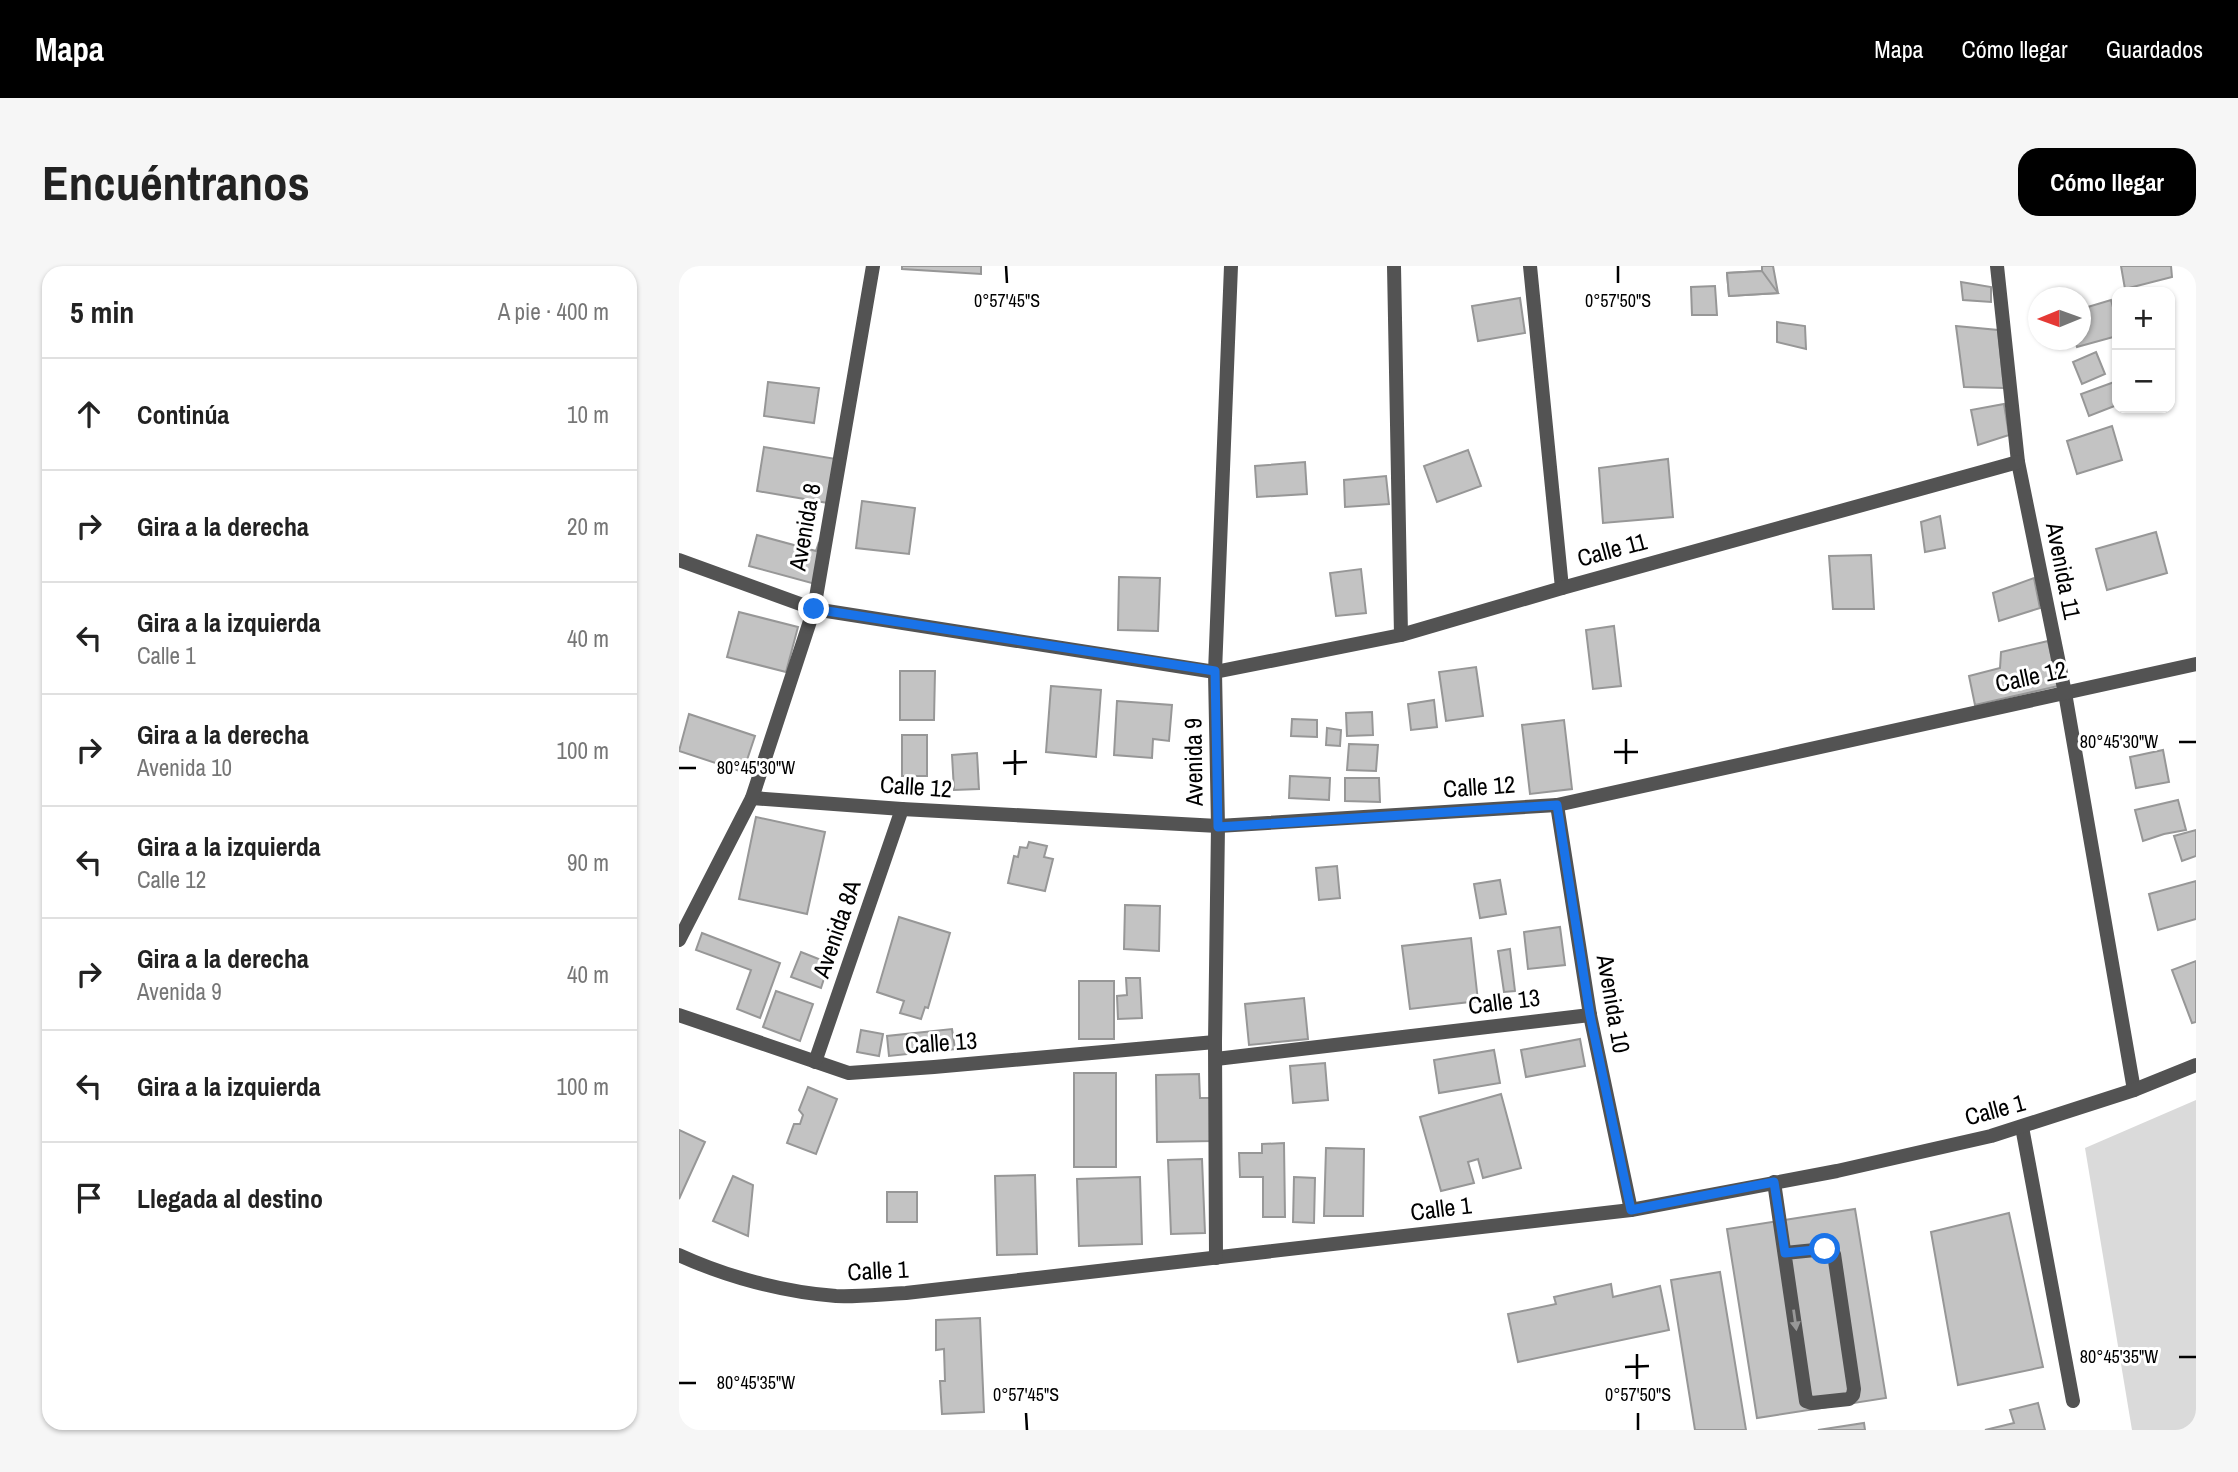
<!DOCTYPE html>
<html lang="es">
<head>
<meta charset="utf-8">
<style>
  :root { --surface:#fff; --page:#f6f6f6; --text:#222; --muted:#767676; --line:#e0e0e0; --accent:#000 }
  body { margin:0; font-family:"Archivo Narrow",sans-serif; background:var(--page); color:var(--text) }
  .controls { position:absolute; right:21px; top:21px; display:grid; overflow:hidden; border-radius:14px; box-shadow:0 2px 5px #0004 }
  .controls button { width:63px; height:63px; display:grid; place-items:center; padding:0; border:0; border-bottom:2px solid var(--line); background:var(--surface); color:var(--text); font:35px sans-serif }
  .compass { position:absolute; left:1349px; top:21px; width:63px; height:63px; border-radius:50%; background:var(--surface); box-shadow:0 2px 5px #0004; rotate:269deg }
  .stop { position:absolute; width:21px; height:21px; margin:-16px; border:5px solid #1a73e8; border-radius:50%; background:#fff }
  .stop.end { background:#1a73e8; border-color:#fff; box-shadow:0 2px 7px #0008 }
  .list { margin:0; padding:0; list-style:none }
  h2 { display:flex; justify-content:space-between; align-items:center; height:91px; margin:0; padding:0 28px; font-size:30px }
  h2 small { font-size:23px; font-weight:400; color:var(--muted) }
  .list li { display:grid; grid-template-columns:46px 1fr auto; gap:21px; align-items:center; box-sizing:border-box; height:112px; padding:0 28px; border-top:2px solid var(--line) }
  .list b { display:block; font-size:26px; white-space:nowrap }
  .list p { margin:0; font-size:23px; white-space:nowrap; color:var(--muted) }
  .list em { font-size:23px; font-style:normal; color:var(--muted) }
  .icon { flex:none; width:38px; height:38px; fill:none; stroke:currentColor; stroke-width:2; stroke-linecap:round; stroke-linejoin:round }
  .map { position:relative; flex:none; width:1517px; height:1164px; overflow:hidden; border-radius:21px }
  header { display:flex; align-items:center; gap:42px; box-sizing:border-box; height:98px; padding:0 35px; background:var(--accent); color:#fff }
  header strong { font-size:33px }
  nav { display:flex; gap:38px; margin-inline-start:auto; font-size:24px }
  .intro { display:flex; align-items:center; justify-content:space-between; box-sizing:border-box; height:168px; padding:0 42px }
  h1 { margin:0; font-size:49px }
  .button { padding:18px 32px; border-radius:21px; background:var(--accent); color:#fff; font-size:24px; font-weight:700 }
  main { display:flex; gap:42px; padding:0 42px }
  aside { flex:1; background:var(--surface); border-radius:21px; box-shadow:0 2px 5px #0004 }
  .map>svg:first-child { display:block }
  .green { fill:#dadada }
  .building { fill:#c3c3c3; stroke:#979797; stroke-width:2 }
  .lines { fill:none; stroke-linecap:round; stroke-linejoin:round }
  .lane { stroke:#535353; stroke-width:14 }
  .street { stroke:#535353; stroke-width:14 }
  .oneway { fill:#989898 }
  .route { stroke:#1a73e8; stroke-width:9 }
  .ticks { fill:none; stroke:#000; stroke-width:2.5 }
  .labels { text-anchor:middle; stroke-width:6; stroke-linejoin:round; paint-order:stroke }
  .street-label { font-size:24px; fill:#000; stroke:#fff }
  .ticks-label { font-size:18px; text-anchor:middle; fill:#000; stroke:#fff; stroke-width:6; stroke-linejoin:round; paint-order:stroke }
</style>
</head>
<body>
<header>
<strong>Mapa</strong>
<nav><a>Mapa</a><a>Cómo llegar</a><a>Guardados</a></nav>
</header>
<div class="intro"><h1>Encuéntranos</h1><a class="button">Cómo llegar</a></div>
<main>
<aside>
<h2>5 min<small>A pie · 400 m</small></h2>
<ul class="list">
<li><svg class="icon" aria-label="ahead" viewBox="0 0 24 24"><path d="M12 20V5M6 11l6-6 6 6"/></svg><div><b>Continúa</b></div><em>10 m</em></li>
<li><svg class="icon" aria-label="right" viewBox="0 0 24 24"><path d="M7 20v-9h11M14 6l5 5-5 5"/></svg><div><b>Gira a la derecha</b></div><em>20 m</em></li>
<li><svg class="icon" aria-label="left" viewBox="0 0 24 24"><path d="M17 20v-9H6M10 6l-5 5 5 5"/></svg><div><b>Gira a la izquierda</b><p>Calle 1</p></div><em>40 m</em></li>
<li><svg class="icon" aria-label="right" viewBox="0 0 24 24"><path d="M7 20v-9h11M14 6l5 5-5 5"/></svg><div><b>Gira a la derecha</b><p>Avenida 10</p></div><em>100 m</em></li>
<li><svg class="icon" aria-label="left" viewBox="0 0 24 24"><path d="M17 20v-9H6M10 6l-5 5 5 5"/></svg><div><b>Gira a la izquierda</b><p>Calle 12</p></div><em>90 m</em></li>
<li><svg class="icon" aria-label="right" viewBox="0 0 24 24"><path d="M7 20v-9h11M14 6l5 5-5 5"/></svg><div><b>Gira a la derecha</b><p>Avenida 9</p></div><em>40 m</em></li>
<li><svg class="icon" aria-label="left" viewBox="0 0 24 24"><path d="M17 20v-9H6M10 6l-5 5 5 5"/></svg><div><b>Gira a la izquierda</b></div><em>100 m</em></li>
<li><svg class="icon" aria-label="arrive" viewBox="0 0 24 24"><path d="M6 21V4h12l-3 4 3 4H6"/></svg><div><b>Llegada al destino</b></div></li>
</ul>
</aside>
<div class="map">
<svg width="1517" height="1164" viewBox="0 0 1517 1164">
  <rect width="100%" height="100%" fill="#fff"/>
  <!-- green -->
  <path class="green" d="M1517,834V1164H1453L1406,882Z"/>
  <!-- building -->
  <g class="building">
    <path d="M223,0H302V8L223,3Z"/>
    <path d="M1083,0H1094L1099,27L1050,30L1048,7L1083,5Z"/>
    <path d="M1442,0H1492L1493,11L1446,23Z"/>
    <path d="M1083,5L1099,27L1050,30L1048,7Z"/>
    <path d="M1282,16L1312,21V36L1284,34Z"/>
    <path d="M1036,20L1038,49H1013L1012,21Z"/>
    <path d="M841,32L846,67L799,75L793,40Z"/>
    <path d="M1432,34L1438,56V70L1398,81L1396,74H1402V43Z"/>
    <path d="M1098,56L1126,60L1127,83L1098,76Z"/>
    <path d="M1277,60L1319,64L1325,122L1285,121Z"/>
    <path d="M1417,86L1426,108L1403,118L1394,96Z"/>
    <path d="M1438,115V139L1410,150L1402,128Z"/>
    <path d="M89,116L140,122L135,157L85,150Z"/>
    <path d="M1325,138L1330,169L1299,179L1292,144Z"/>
    <path d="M1433,160L1443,194L1398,208L1388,175Z"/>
    <path d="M85,181L157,193L149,237L78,225Z"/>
    <path d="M789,184L802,220L758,236L745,200Z"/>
    <path d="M989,193L994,251L924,257L920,202Z"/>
    <path d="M626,196L628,228L578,231L576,200Z"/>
    <path d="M707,210L710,238L666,241L665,214Z"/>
    <path d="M183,235L236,242L230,288L177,282Z"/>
    <path d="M1261,250L1266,282L1246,286L1242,256Z"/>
    <path d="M1477,266L1488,307L1428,324L1417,283Z"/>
    <path d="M78,269L137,285L140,276V319L70,300Z"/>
    <path d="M1192,289L1195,343H1154L1150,290Z"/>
    <path d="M682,303L687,347L657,350L651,307Z"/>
    <path d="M440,311L481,312L479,365L439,364Z"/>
    <path d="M1355,312L1361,342L1320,355L1314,327Z"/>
    <path d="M60,346L119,361L107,406L48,391Z"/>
    <path d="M935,360L942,420L914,423L907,364Z"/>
    <path d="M1369,375L1379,420L1296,439L1290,410L1321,402L1322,386Z"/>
    <path d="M797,401L804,450L767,455L760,406Z"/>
    <path d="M221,405H256L255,454H221Z"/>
    <path d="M372,420L422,424L417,491L367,486Z"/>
    <path d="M755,434L758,461L732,464L729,438Z"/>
    <path d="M438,435L493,439L490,475L474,473L473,492L435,489Z"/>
    <path d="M693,446L694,469L668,470L667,447Z"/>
    <path d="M10,448L76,470L64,506L0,485Z"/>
    <path d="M613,453L638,454V471L612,470Z"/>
    <path d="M885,454L893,523L851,528L843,459Z"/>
    <path d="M648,462L662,464L661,480L647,479Z"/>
    <rect x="223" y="469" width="25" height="41"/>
    <path d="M670,478L699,479L697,505L668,504Z"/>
    <path d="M1484,484L1490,516L1457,522L1451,491Z"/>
    <path d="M298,487L300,523L275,524L273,489Z"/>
    <path d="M611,510L651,512L650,534L610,532Z"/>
    <path d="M666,512H700L701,536L666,535Z"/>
    <path d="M1499,534L1507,564L1485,568L1464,575L1456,544Z"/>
    <path d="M77,551L146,566L128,648L60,633Z"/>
    <path d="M1517,564V590L1503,595L1495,570Z"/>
    <path d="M350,576L368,580L365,591L374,593L366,625L329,617L335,590L339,591L341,581L348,582Z"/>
    <path d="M658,600L661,632L640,634L637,602Z"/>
    <path d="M821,614L827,648L801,652L795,618Z"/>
    <path d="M1517,615V653L1479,664L1470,628Z"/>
    <path d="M446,639L481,640L480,685L445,683Z"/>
    <path d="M220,651L271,667L249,742L246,741L242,753L221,747L225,735L198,726Z"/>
    <path d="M881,661L886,699L849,703L845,666Z"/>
    <path d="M23,667L101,697L81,752L58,743L72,704L17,684Z"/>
    <path d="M792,672L799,735L731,743L723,680Z"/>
    <path d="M831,683L836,725L825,726L819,685Z"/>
    <path d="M122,686L150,697L142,722L112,711Z"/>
    <path d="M1517,695V756L1513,757L1493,704Z"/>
    <path d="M447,712H461L463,752L439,753L438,730L448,729Z"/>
    <rect x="400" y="715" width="35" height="58"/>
    <path d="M97,725L134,738L121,775L84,761Z"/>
    <path d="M625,732L629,773L570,779L566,738Z"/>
    <path d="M273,763L276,783L210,790L208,770Z"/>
    <path d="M182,764L204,768L200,790L178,786Z"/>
    <path d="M901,773L906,800L847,811L842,784Z"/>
    <path d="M815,784L821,817L760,827L755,794Z"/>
    <path d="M646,797L649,834L614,837L611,800Z"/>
    <rect x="395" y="807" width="42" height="94"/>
    <path d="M520,808L521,832H533L534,875L478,876L477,809Z"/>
    <path d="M129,821L158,833L137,888L108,877L115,858H121L124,849L120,844Z"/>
    <path d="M822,828L842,902L804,912L799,893L789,896L795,917L762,925L741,851Z"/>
    <path d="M0,864L26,876L0,933Z"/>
    <path d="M605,877L606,951H584V911H561L560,887H583V878Z"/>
    <path d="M647,882L685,883L684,950H645Z"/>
    <path d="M523,893L526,967L492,968L489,894Z"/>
    <path d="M356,909L358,988L318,989L316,910Z"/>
    <path d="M54,910L74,919L69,970L34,955Z"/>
    <path d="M461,911L463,978L400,980L398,913Z"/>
    <path d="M615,911L636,912L635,957L614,956Z"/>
    <rect x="208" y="926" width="30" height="30"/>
    <path d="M1176,943L1207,1132L1078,1152L1048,963Z"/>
    <path d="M1330,947L1364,1101L1279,1119L1252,966Z"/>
    <path d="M1041,1006L1067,1164H1016L992,1014Z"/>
    <path d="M932,1018L934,1031L981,1020L990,1064L839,1096L829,1048L877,1038L875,1031Z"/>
    <path d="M301,1052L305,1146L263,1148L261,1115H266L265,1083L257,1084V1054Z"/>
    <path d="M1359,1137L1366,1164H1306L1335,1157L1331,1144Z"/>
    <path d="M1185,1157L1186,1164H1139Z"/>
  </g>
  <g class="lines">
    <!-- lane -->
    <g class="lane">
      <path d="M1343,861L1394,1135"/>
      <path d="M1095,916L1127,1135L1133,1137L1170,1133L1174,1129L1175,1123L1155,988L1146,983L1106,987"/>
    </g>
    <!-- street -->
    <g class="street">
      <path d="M715,0L722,369"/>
      <path d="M851,0L883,322"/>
      <path d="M1318,0L1339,196L1386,427L1455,824"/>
      <path d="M0,294L135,343L536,406L722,369L883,322L1339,196"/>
      <path d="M73,532L223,543L539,560L878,539L1517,398"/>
      <path d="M878,539L911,749L952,944"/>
      <path d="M0,674L73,532L135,343L194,0"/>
      <path d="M0,749L170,807L255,801L536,776"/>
      <path d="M537,793L911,749"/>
      <path d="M136,796L223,543"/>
      <path d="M0,989C48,1011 104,1026 157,1030C180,1031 204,1028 227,1027L952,944L1158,905L1312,870L1455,824L1517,799"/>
      <path d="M537,992L536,776L539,560L536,406L552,0"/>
    </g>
  </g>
  <!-- one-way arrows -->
  <defs><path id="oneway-solid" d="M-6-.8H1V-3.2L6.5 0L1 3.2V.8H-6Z" transform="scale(1.75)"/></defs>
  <use class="oneway" href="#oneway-solid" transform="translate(1116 1054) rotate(82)"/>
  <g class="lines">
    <!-- route -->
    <path class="route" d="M135,343L536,405L539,561L878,539L911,749L952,944L1095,916L1106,987L1146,983"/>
  </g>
  <!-- ticks -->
  <path class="ticks" d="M327,0L328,17M939,0V17M947,473V498M1500,476H1517M336,484V509M935,486H959M324,497L348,496M0,502H17M958,1088V1113M1500,1091H1517M946,1101L970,1100M0,1117H17M347,1147L348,1164M959,1147V1164"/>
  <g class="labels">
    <!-- street labels -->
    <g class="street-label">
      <text transform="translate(126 261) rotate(-80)" y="8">Avenida 8</text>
      <text transform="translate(933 284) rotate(-15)" y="8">Calle 11</text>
      <text transform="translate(1384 305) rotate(79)" y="8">Avenida 11</text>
      <text transform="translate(1352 411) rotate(-12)" y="8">Calle 12</text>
      <text transform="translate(515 496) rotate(-91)" y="8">Avenida 9</text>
      <text transform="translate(237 521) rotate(4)" y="8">Calle 12</text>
      <text transform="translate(800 521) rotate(-4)" y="8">Calle 12</text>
      <text transform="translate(158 663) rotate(-71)" y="8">Avenida 8A</text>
      <text transform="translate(825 736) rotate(-7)" y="8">Calle 13</text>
      <text transform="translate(934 738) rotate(80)" y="8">Avenida 10</text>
      <text transform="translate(262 777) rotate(-4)" y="8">Calle 13</text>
      <text transform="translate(1316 844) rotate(-15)" y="8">Calle 1</text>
      <text transform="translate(762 943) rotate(-7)" y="8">Calle 1</text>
      <text transform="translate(199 1005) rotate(-3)" y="8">Calle 1</text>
    </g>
  </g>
  <g class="ticks-label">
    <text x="328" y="41">0°57'45"S</text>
    <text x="939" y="41">0°57'50"S</text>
    <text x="1440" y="482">80°45'30"W</text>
    <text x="77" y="508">80°45'30"W</text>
    <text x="1440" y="1097">80°45'35"W</text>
    <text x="77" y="1123">80°45'35"W</text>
    <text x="347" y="1135">0°57'45"S</text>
    <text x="959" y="1135">0°57'50"S</text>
  </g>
</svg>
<div class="controls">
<button>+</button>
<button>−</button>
</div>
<svg class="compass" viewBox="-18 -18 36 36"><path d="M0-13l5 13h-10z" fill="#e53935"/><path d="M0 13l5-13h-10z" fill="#767676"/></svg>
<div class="stop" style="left:1146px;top:983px"></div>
<div class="stop end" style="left:135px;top:343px"></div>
</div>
</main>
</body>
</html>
